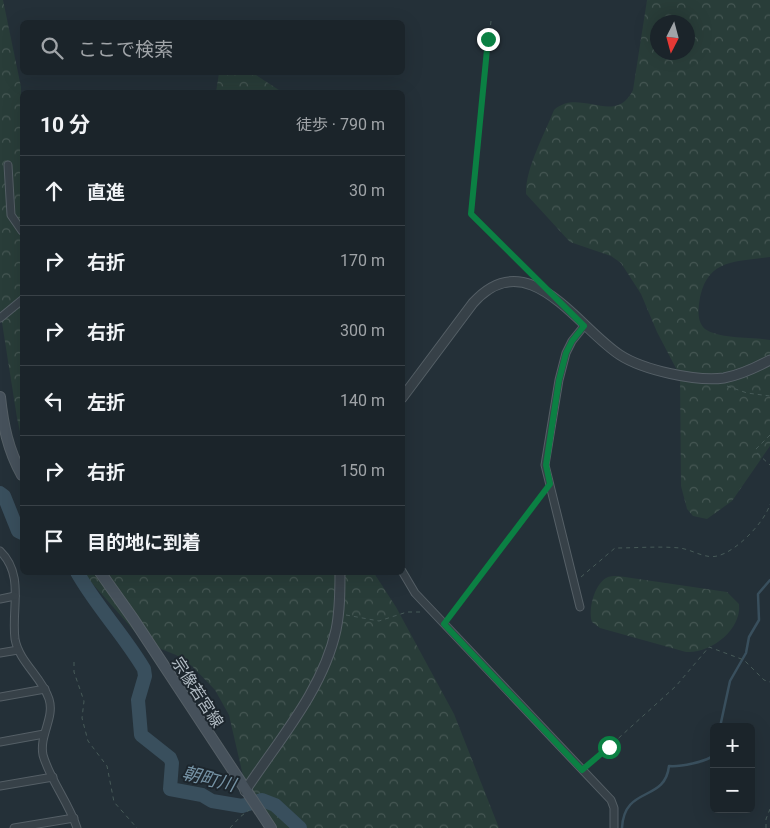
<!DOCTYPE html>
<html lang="ja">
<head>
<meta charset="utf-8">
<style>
  :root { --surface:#1b242a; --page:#283036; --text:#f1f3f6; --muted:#a0a4a8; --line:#394147 }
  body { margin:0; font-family:Roboto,"Noto Sans JP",sans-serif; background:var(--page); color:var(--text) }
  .controls { position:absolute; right:15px; bottom:15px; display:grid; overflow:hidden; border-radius:8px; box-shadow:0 5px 20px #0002 }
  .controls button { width:45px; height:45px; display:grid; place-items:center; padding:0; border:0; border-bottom:1px solid var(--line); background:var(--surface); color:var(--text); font:25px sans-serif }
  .compass { position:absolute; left:650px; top:15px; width:45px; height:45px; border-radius:50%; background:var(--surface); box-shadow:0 5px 20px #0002; rotate:186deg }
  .stop { position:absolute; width:15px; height:15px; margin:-11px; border:4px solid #0b8043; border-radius:50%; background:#fff }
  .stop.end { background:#0b8043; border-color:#fff; box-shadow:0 1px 5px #0008 }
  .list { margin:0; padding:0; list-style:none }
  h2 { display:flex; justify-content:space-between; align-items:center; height:65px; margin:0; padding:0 20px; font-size:21px }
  h2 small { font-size:16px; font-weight:400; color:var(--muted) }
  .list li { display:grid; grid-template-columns:32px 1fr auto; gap:15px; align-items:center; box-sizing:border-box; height:70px; padding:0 20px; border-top:1px solid var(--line) }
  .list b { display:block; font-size:19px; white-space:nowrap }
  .list em { font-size:16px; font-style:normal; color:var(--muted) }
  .icon { flex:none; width:28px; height:28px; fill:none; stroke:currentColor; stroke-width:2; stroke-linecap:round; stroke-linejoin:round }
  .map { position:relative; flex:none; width:770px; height:828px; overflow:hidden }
  .search { position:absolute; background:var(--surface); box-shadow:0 5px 20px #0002; left:20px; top:20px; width:385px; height:55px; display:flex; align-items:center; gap:12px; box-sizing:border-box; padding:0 18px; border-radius:8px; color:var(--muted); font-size:19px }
  .panel { position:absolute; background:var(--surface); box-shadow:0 5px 20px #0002; left:20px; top:90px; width:385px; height:485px; border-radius:8px }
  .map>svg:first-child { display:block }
  .forest { fill:url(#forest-crowns); fill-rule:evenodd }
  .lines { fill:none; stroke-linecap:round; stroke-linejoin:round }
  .stream { stroke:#394f5d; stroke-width:2.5 }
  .river { stroke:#394f5d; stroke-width:14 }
  .minor-casing { stroke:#555f66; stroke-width:9 }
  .tertiary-casing { stroke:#555f66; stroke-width:11 }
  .secondary-casing { stroke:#555f66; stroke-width:12 }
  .path { stroke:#475a58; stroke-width:1; stroke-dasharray:4 4; stroke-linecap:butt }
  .minor { stroke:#374148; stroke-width:7 }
  .tertiary { stroke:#374148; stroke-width:9 }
  .secondary { stroke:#46515b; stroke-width:10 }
  .route { stroke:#0b8043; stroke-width:6 }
  .labels { text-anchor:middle; stroke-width:4; stroke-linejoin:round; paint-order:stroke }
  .street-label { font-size:16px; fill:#b2bcc4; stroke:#1d262d }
  .water-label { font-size:18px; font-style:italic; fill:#7693a5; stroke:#1d262d }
</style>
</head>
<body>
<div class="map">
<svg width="770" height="828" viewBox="0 0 770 828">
  <defs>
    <pattern id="forest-crowns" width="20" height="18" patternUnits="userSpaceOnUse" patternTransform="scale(1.25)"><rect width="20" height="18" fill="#293d39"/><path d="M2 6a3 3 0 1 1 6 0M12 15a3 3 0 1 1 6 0" fill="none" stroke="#465754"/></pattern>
  </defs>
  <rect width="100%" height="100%" fill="#243038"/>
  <!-- forest -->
  <g class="forest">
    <path d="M0,0H3L21,87L20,194L22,204V441L17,418L0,310Z"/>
    <path d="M647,0H770V257C733,262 705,259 699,304C698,313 698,323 705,329C719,339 753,337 770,340V446L732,501L707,519L693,516L687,509L681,486L680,376L657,332L641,294L621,263L611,256L570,242L526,194C525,169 545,133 554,110C580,87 615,127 633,90ZM658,22H688V52H658Z"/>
    <path d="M219,73H253L282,92H216Z"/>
    <path d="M83,573H374L396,607L454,714L499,828H274L249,802L229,715L215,690L192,666L176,655L151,645L137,634Z"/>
    <path d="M618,576L727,592L739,604C742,630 710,654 686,652L600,628L592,622C588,610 594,585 606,578C609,576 614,576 618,576Z"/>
  </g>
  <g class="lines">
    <!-- stream -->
    <g class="stream">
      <path d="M720,727L730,681L746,653L749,637L759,620L758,594L770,580"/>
      <path d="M622,828C624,785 665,803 669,766C679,767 707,762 714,755"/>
    </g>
    <!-- river -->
    <g class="river">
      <path d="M0,493L4,496L18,531L22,533"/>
      <path d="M77,572C96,606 124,635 144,669L145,676L138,700L141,735L170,758L172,763L170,789L202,795L212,801L242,806L262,800L275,805L300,828"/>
    </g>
    <!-- minor casing -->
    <g class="minor-casing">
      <g id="minor">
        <path d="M8,165L11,215L22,231"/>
        <path d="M0,318L22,300"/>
        <path d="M0,551C25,575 11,609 15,639C19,662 42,677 49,699C55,718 39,735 43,755C50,780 69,803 77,828"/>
        <path d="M402,571L415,593L433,612L611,800L614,808V828"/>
        <path d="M0,599L15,596"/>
        <path d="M580,607L545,465L559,380L566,353L572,341L584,326"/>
        <path d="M0,653L18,650"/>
        <path d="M0,697L45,689"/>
        <path d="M0,742L44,734"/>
        <path d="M0,786L53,777"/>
        <path d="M14,828L74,818"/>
      </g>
    </g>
    <!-- tertiary casing -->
    <g class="tertiary-casing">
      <g id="tertiary">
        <path d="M402,398L473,303C528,242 577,327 620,355C643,370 697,382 724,378C740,375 755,368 770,360"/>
        <path d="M245,791C278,741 323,690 336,630C340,611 340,592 340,572"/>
      </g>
    </g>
    <!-- secondary casing -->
    <g class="secondary-casing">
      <g id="secondary">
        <path d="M0,397C3,425 8,450 22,475"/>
        <path d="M100,572L134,620L271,828"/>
      </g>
    </g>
    <!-- path -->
    <g class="path">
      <path d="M491,21L471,214L532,277"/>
      <path d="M727,386L747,393L770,396"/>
      <path d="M770,435L756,449L758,454L770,465"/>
      <path d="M581,577L615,548C636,548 659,546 680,548C693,550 705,559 717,556C736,552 765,522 770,504"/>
      <path d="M346,615L379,621L407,612H423"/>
      <path d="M449,618L543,493"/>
      <path d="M74,662V672L84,701L82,718L88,741L107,766L114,802L137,828"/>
      <path d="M589,765L676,686L709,647L744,660L764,680L770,682"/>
      <path d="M230,828L240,817L249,810"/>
      <path d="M766,828V819L770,809"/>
    </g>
    <!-- minor -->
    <use href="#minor" class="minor"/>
    <!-- tertiary -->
    <use href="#tertiary" class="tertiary"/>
    <!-- secondary -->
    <use href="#secondary" class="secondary"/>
  </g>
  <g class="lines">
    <!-- route -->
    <path class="route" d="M488,39L471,214L584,326L572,341L566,353L559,380L546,465L550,484L444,624L582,770L609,747"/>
  </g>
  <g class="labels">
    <!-- street labels -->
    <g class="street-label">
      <text transform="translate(198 692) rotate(57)" y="6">宗像若宮線</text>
    </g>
    <!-- water labels -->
    <g class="water-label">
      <text transform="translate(209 779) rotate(14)" y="6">朝町川</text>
    </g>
  </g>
</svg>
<div class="controls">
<button>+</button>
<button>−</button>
</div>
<svg class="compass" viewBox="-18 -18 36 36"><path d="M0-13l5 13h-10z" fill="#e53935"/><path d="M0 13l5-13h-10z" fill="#a0a4a8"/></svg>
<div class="stop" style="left:609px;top:747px"></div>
<div class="stop end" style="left:488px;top:39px"></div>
<div class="search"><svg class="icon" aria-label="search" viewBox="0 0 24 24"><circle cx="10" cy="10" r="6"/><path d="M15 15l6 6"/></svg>ここで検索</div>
<section class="panel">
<h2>10 分<small>徒歩 · 790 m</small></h2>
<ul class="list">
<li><svg class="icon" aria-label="ahead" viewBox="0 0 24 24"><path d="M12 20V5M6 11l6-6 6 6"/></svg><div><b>直進</b></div><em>30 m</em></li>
<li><svg class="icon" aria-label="right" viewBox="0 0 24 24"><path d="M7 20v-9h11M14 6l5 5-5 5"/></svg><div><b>右折</b></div><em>170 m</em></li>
<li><svg class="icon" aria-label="right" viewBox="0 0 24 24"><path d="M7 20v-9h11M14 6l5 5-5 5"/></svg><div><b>右折</b></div><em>300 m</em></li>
<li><svg class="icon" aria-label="left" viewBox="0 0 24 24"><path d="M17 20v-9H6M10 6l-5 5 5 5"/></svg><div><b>左折</b></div><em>140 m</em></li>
<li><svg class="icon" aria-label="right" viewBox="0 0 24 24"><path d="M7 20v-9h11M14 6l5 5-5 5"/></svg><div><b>右折</b></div><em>150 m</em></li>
<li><svg class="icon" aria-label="arrive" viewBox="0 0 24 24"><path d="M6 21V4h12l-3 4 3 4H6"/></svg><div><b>目的地に到着</b></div></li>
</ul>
</section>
</div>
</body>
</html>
